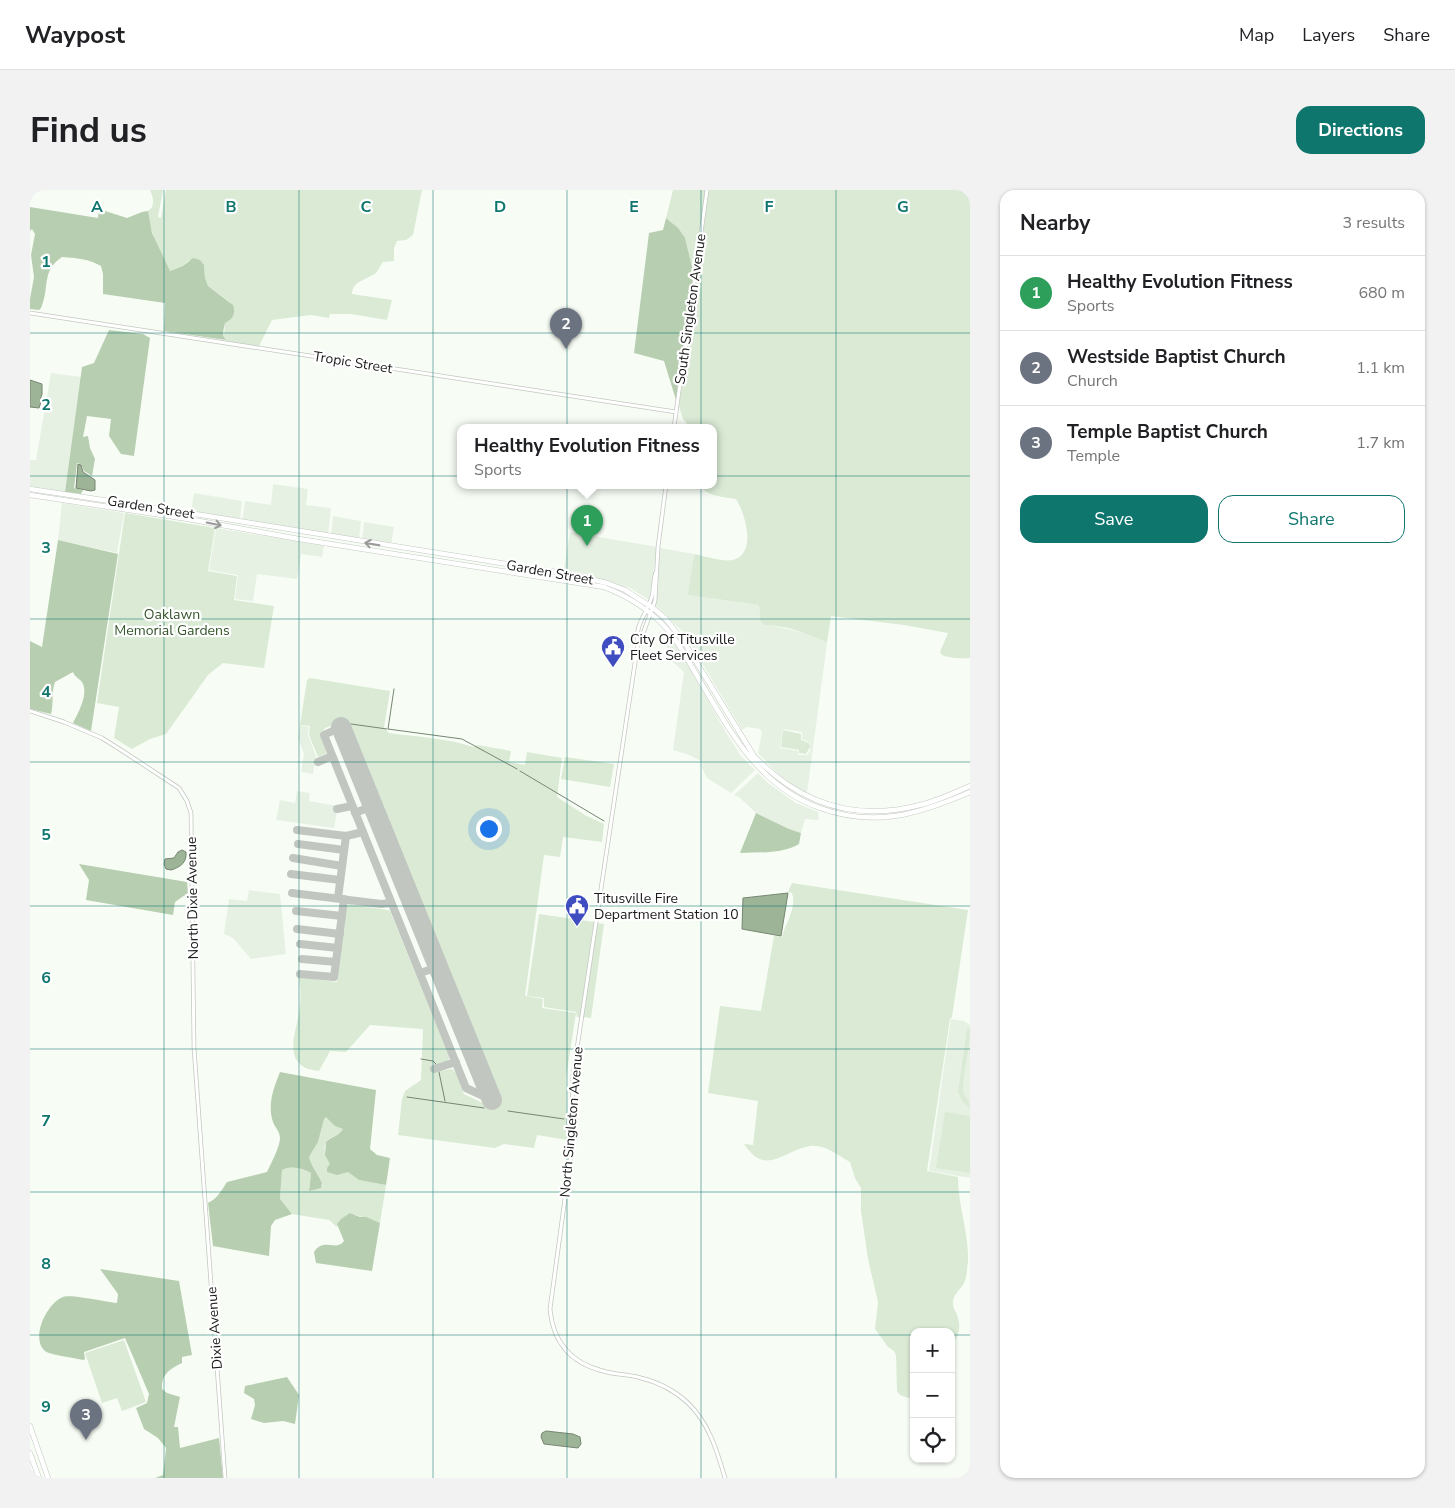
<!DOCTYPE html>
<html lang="en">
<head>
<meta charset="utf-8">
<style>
  :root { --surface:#fff; --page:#f2f2f2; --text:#202124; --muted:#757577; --line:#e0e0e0; --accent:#0f766e }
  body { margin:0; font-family:"Nunito Sans",sans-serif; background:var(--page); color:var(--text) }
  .controls { position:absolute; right:15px; bottom:15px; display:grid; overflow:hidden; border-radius:10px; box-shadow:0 1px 4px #0004 }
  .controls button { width:45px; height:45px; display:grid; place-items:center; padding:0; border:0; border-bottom:1px solid var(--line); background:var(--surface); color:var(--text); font:25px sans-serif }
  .you { position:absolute; left:458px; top:638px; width:18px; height:18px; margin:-12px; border:4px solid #fff; border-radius:50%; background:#1a73e8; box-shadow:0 0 0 8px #1a73e833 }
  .badge { display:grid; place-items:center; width:32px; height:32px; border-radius:50%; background:var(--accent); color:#fff; font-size:16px; font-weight:700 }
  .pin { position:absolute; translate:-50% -41px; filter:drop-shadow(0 1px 2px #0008) }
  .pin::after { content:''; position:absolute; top:26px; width:18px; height:15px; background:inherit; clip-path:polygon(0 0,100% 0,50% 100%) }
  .popup { position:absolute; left:427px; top:234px; width:260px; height:65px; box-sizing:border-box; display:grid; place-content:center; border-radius:10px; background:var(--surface); filter:drop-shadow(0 1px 4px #0005); font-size:16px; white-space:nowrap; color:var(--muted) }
  .popup b { font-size:19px; color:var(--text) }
  .popup::after { content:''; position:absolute; left:50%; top:100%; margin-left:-10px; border:10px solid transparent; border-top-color:var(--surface) }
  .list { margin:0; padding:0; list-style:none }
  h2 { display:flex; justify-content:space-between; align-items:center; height:65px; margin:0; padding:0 20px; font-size:21px }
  h2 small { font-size:16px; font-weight:400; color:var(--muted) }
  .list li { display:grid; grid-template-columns:32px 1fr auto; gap:15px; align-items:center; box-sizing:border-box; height:75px; padding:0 20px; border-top:1px solid var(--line) }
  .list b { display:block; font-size:19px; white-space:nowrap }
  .list p { margin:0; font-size:16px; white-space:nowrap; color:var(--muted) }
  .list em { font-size:16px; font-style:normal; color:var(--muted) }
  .actions { display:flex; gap:10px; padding:15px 20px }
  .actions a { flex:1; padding:11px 0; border:1px solid var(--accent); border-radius:15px; text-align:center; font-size:18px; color:var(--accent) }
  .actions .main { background:var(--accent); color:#fff }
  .icon { flex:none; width:28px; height:28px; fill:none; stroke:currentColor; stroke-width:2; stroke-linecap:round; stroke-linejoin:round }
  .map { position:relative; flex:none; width:940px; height:1288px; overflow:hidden; border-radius:15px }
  header { display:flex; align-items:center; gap:30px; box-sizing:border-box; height:70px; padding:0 25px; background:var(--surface); border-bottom:1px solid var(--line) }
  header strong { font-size:24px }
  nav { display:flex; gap:28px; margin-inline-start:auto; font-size:18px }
  .intro { display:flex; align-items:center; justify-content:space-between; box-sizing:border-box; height:120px; padding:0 30px }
  h1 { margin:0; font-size:35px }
  .button { padding:12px 22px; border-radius:15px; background:var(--accent); color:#fff; font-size:18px; font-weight:700 }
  main { display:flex; gap:30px; padding:0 30px }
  aside { flex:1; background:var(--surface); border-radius:15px; box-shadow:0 1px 4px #0004 }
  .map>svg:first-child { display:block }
  .built { fill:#e6f1e3; fill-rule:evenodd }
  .green { fill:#daead5 }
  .forest { fill:#b7ceb0 }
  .water { fill:#9eb497; stroke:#768672 }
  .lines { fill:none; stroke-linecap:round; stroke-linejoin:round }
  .stream { stroke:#768672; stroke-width:1 }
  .taxiway { stroke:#c1c6c0; stroke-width:8 }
  .runway { stroke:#c1c6c0; stroke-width:20 }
  .tertiary-casing { stroke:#c3c8c1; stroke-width:4.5 }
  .primary-casing { stroke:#c3c8c1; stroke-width:5.5 }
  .tertiary { stroke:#fff; stroke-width:3 }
  .primary { stroke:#fff; stroke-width:4.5 }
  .oneway { stroke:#989998 }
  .grid { fill:none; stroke:#0f766e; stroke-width:1; stroke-opacity:0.55 }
  .labels { text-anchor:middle; stroke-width:4.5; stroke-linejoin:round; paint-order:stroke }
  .street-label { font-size:14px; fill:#1a1c1a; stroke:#fff }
  .park-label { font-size:14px; fill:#34542a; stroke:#fff }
  .poi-label { font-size:14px; fill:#1a1c1a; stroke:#fff; text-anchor:start }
  .grid-label { font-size:16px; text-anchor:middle; font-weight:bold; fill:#0f766e; stroke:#fff; stroke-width:4.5; stroke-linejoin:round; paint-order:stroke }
</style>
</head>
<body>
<header>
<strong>Waypost</strong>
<nav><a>Map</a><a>Layers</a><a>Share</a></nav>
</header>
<div class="intro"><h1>Find us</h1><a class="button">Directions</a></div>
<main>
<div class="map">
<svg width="940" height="1288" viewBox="0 0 940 1288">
  <rect width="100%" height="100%" fill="#f7fdf5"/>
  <!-- built -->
  <g class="built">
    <path d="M21,183L51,187L35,302L0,296V270H6Z"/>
    <path d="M243,294L278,299L276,315L301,318L298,345L212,331L215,311L241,315Z"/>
    <path d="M164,303L212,311L210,330L161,322Z"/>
    <path d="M32,313L94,323L87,363L28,350Z"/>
    <path d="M303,326L331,331L329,350L301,345Z"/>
    <path d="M334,332L364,337L361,355L332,350Z"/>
    <path d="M186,338L294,356L292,367L271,364L267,389L227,384L223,411L205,409L208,385L179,380Z"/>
    <path d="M540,342L627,357L619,410L600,398L547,382L534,380Z"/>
    <path d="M630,358L664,364L659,405L729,415L730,430L733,435H741L778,444L797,453L777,603L770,600L749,585L728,563L732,543L730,539L717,537L712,540L654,443L624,414L627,403ZM753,539L772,542V549L780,553V561L777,565H769L768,561L750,558Z"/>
    <path d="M639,447L646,454L655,469L695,541L711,566L725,580L701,603L677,588L672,578L673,572L659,565L643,560L654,482L635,465Z"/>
    <path d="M270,535L279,537L278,545L288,572L284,576L283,584L271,582L274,564L268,548Z"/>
    <path d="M728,583L738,593L766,613L788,622L789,629L786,630L775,629L771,643L759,639L726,623L709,607L704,605Z"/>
    <path d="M267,601L280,603L279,611L308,616L304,638L246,630L250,610L265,613Z"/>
    <path d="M219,700L250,704L256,764L221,769L203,748L194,744L199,709L217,711Z"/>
    <path d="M921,829L934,831L940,835V988L899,981Z"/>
  </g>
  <!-- green -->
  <g class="green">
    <path d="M120,0H133L128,27L131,28L136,0H392L383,45L376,50L367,51L364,58V71L353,72C351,75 348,80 346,83C337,90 323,90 322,104L362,110L357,130L321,124H300L299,128L281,125L242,130L229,156L196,151L194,148L195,133L204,123V119L200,112L178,96L175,88L174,75L159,70L153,76L140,81C129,63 120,42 118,21C126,16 123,7 120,0Z"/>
    <path d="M643,0H676L664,85C656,58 660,47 636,28Z"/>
    <path d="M679,0H940V468C933,469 918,468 912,465L910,462L918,443L874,435L801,426L797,453C777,443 756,435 733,435L730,430L729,415L658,405L664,364C673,366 694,372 702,370C728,365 715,323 706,309C695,307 676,307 671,295H683V237H660L653,229L649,216Z"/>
    <path d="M95,323L185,338L178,381L207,386L204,410L244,416L234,478L193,473L178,485L136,544L120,549L102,559L84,548L89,517L67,513Z"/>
    <path d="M280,488L360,501L354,538L359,543C387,547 417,548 443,557L448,555L481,561L479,572L495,575L497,562L532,568L527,607L555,625L574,634L572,652L533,647L530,667L514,665L495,806L513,809L512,818L546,823L536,888L537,950L507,945L504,958L474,954L465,958L368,945L372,909L375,901L391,890L393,839L340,835L316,862L300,861L289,881C283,880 275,879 271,875C256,863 267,838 269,823C271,810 271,799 269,787L307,792L316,716L319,714L358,720L360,721L420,868L416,874L403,876L404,882L422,879L426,883L434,904L457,915L472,910L315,531L295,538L291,545L297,563L288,567L279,545L280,536L270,535L277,490Z"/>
    <path d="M753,540L771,544V550L779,553L780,557L776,564L769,563V560L751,557Z"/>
    <path d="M535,567L584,574L580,597L531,589Z"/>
    <path d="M762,693L938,720L922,827L920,829L897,981L928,987C928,1016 939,1043 938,1072C937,1077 937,1085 935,1091C932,1099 922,1104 923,1114C923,1118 926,1122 927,1125C932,1138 928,1147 921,1157V1142H884V1206L878,1208L870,1205L867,1201L866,1165L864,1161L858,1157L845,1139L848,1112L838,1069L831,1021V998L825,988L820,972C807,965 795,954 780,956C752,961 736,987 714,954L723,955L728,911L678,903L690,816L731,821L744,746L752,747C755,733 767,719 762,703L758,702Z"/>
    <path d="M509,724L564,732L550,827H547L546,822L514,817V808L497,806Z"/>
    <path d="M567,733L574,734L561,828L553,827Z"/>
    <path d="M937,839H940C940,859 934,877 933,896C932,906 940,910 940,918L932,911L928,902Z"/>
    <path d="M915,922L940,926V983L906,978Z"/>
    <path d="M297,927L305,936L313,939C308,947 300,946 297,951C289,962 303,976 310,983L318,982L329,990L356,995L350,1033L320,1023L309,1032L307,1037L299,1030L262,1024L250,1009L252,980C261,975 272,978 281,983L279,998H291L292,993C288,984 281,976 279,967L288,952L294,928Z"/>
    <path d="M94,1150L116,1212L92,1221L87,1208L72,1213L55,1163Z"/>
  </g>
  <!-- forest -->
  <g class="forest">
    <path d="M0,17L68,28L69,19L97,28L112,22L118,21L122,43L140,81L153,76L163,68L170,70L174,75L175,88L178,96L203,115C206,123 203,129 195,133C194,139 191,145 196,150L134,141L135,113L73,104V84L71,76C59,69 46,68 32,67C11,81 20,97 11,118L9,120L0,119V109L4,87L1,65L5,44L2,39L0,41Z"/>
    <path d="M636,28L648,38L655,48L664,85L646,210L634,171L604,163L619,43L633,40Z"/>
    <path d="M79,140L113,144L120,148L104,266L91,264L79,246L81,229L57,226L53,247L58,246L60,258L65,269L62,286L54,281L51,274L47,273L44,298L53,300L51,304L35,302L52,177L64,173Z"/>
    <path d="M28,350L88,364L61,541L43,533C48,523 58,506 53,494C51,489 45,488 43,482L25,492C21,503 24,513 21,524L0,519V451L12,457Z"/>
    <path d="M726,623L759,639L771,643L769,654C752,664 730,662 710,663Z"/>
    <path d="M49,674L157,692L158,703L145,712L143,725L56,710L59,690Z"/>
    <path d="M250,882L346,900L340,959L347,965L360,968L356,995L329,990L318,982L307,985L297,982V978L300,974L295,965L296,952C302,946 308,947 313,939L305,936L296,927L294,929L288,952L279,967C281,976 288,984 292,993L291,998L279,1001L281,983C272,978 261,975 252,980L250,1009L262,1024L245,1030L241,1036L239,1066L183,1056L178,1013C188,1008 191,1001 197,992L237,982C241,973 249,959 250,949C250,941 245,938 243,932C237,915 244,897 250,882Z"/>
    <path d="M320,1023L330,1027H336L350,1033L342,1081L286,1073L284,1062C294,1047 306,1062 314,1051L307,1034L311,1029Z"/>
    <path d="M70,1079L149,1091L162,1165L152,1167V1173C140,1179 131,1184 132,1199L137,1203L150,1207L144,1237H148L150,1258L189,1248L193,1288H125L133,1285L136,1258L128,1248L114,1239L106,1218L117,1213L119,1204L95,1148L54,1162L55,1169L53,1170C45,1168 20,1165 15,1161C0,1148 17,1113 33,1107C42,1104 75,1112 87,1113L88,1104Z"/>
    <path d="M257,1187L269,1205L265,1234L253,1231L234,1233L221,1229L225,1215L224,1209L214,1203L215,1196Z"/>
  </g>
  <!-- water -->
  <g class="water">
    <path d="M0,190L12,194V204L10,210L11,212L9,218L0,217Z"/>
    <path d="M48,274L51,275L53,282L65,290V300L61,301L46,298Z"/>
    <path d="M152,660L156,662C157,672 151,677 141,680L136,679L134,674L135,669L144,668L148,662Z"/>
    <path d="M758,703L751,746L712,739L713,708Z"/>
    <path d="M516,1241L543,1244L550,1247L551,1254L548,1258L514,1254L511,1247L512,1243Z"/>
  </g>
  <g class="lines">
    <!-- stream -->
    <g class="stream">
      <path d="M364,499L358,539L432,549L487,579"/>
      <path d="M321,534L357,539"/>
      <path d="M490,581L574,631"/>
      <path d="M391,869L403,871L407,875"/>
      <path d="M409,882L415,911"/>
      <path d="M377,907L454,918"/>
      <path d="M478,921L534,929"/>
    </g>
    <!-- taxiway -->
    <g class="taxiway">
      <path d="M311,537L294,545L436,898L462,910"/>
      <path d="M288,572L302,566"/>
      <path d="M307,619L322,616"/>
      <path d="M325,623L342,616"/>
      <path d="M267,640L316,646L333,642"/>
      <path d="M268,654L314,660"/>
      <path d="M263,668L312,676"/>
      <path d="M261,684L310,690"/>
      <path d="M262,703L351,714L361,713"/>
      <path d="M308,708L316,646"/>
      <path d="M266,721L312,726"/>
      <path d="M267,739L310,744"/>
      <path d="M270,754L308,758"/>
      <path d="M272,769L306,772"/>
      <path d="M390,783L408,777"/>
      <path d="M270,784L304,787L314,709"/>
      <path d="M404,879L426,872"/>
    </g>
    <!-- runway -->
    <path class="runway" d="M311,537L462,910"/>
    <!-- tertiary casing -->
    <g class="tertiary-casing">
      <g id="tertiary">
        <path d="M0,123L646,222"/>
        <path d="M644,237L677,0"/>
        <path d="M626,382C623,389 624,398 622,406C618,422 604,435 608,453L543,885L541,964L520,1119C523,1153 541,1173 573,1181C585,1185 599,1184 611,1188C628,1192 645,1201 658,1213C679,1233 687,1261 695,1288"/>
        <path d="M608,452L611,449L625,411L628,357L636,295"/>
        <path d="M0,521L34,532L72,548L91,560L149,598L157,611L161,623L164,858L195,1288"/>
      </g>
    </g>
    <!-- primary casing -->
    <g class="primary-casing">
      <g id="primary">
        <path d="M0,299L159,323L539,384L577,393L595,400L623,418L635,428L654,452L724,566C770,614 825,632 890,615C907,611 924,603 940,596"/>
        <path d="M0,305L158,329L269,349L574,397C597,406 619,419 636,438C647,450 655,465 663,479C697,535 725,595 790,618C845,638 889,624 940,602"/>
        <path d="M0,1236L18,1288"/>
        <path d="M0,1263L9,1288"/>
      </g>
    </g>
    <!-- tertiary -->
    <use href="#tertiary" class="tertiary"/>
    <!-- primary -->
    <use href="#primary" class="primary"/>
  </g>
  <!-- one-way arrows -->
  <defs><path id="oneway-shaft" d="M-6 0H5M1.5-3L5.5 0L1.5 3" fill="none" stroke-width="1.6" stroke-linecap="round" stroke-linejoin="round" transform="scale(1.25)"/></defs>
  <g class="oneway">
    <use href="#oneway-shaft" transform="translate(184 334) rotate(11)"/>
    <use href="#oneway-shaft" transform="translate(342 354) rotate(-171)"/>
  </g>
  <!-- grid -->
  <path class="grid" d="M134,0V1288M269,0V1288M403,0V1288M537,0V1288M671,0V1288M806,0V1288M0,143H940M0,286H940M0,429H940M0,572H940M0,716H940M0,859H940M0,1002H940M0,1145H884M921,1145H940"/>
  <!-- icons -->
  <defs>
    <g id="civic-pin" transform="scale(1.25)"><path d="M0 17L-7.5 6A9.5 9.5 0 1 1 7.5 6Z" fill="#404dc1" stroke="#fff"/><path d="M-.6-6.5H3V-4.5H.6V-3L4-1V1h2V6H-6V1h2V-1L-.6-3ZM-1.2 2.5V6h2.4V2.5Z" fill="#fff"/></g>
  </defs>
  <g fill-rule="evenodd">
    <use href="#civic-pin" x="583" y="457"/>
    <use href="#civic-pin" x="547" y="716"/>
  </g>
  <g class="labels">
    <!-- street labels -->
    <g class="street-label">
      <text transform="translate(660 119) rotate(-82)" y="5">South Singleton Avenue</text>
      <text transform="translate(323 172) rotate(9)" y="5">Tropic Street</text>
      <text transform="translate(121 317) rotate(9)" y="5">Garden Street</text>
      <text transform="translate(520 382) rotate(10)" y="5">Garden Street</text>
      <text transform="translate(162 708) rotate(-91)" y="5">North Dixie Avenue</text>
      <text transform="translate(541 932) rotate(-85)" y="5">North Singleton Avenue</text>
      <text transform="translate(184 1138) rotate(-94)" y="5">Dixie Avenue</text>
    </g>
    <!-- park labels -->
    <g class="park-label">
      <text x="142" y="429">Oaklawn<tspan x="142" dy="16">Memorial Gardens</tspan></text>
    </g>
    <!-- poi labels -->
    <g class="poi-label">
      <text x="600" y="454">City Of Titusville<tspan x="600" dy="16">Fleet Services</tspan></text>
      <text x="564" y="713">Titusville Fire<tspan x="564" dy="16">Department Station 10</tspan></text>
    </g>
  </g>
  <g class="grid-label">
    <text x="67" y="22">A</text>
    <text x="201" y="22">B</text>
    <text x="336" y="22">C</text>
    <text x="470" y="22">D</text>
    <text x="604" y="22">E</text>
    <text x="739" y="22">F</text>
    <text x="873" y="22">G</text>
    <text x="16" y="77">1</text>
    <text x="16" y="220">2</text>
    <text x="16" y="363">3</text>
    <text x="16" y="507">4</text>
    <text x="16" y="650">5</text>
    <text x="16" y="793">6</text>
    <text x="16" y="936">7</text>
    <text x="16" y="1079">8</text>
    <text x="16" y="1222">9</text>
  </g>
</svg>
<div class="controls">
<button>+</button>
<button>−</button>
<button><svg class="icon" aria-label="locate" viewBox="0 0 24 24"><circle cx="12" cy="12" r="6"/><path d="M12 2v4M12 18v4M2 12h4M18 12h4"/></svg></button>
</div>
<div class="you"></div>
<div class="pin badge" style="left:557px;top:356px;background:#2e9e5b">1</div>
<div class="popup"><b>Healthy Evolution Fitness</b>Sports</div>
<div class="pin badge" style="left:536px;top:159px;background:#6b7280">2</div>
<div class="pin badge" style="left:56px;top:1250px;background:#6b7280">3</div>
</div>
<aside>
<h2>Nearby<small>3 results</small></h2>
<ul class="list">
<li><span class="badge" style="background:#2e9e5b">1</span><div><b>Healthy Evolution Fitness</b><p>Sports</p></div><em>680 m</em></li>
<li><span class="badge" style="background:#6b7280">2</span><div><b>Westside Baptist Church</b><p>Church</p></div><em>1.1 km</em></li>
<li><span class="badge" style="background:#6b7280">3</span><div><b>Temple Baptist Church</b><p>Temple</p></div><em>1.7 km</em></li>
</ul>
<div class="actions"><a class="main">Save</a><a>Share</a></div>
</aside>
</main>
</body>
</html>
